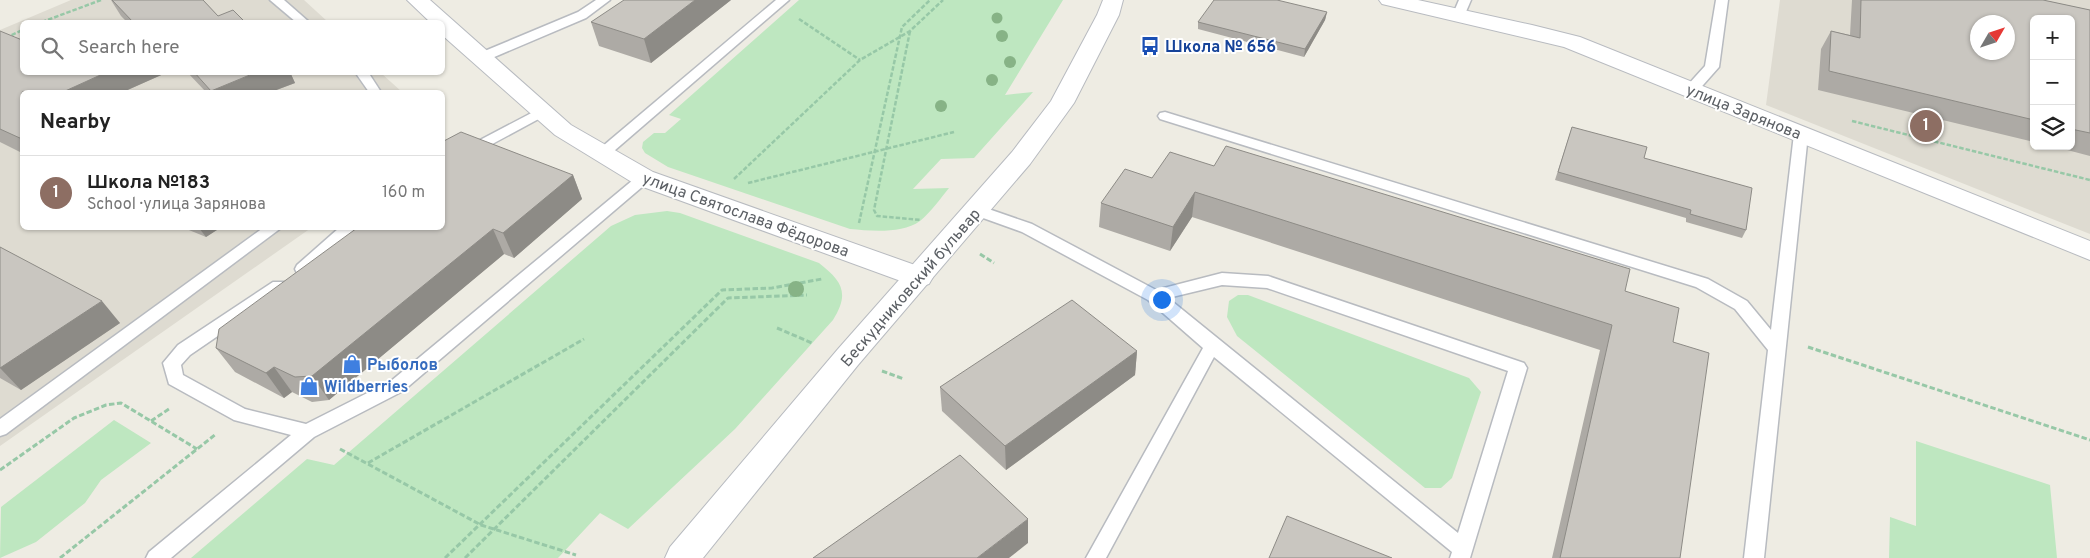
<!DOCTYPE html>
<html lang="en">
<head>
<meta charset="utf-8">
<style>
  :root { --surface:#fff; --page:#f6f6f6; --text:#222; --muted:#767676; --line:#e0e0e0; --accent:#b45309 }
  body { margin:0; font-family:Overpass,sans-serif; background:var(--page); color:var(--text) }
  .controls { position:absolute; right:15px; top:15px; display:grid; overflow:hidden; border-radius:8px; box-shadow:0 1px 4px #0004 }
  .controls button { width:45px; height:45px; display:grid; place-items:center; padding:0; border:0; border-bottom:1px solid var(--line); background:var(--surface); color:var(--text); font:25px sans-serif }
  .compass { position:absolute; left:1970px; top:15px; width:45px; height:45px; border-radius:50%; background:var(--surface); box-shadow:0 1px 4px #0004; rotate:51deg }
  .you { position:absolute; left:1161px; top:299px; width:18px; height:18px; margin:-12px; border:4px solid #fff; border-radius:50%; background:#1a73e8; box-shadow:0 0 0 8px #1a73e833 }
  .badge { display:grid; place-items:center; width:32px; height:32px; border-radius:50%; background:var(--accent); color:#fff; font-size:16px; font-weight:700 }
  .pin { position:absolute; translate:-50% -50%; border:2px solid #fff; box-shadow:0 1px 5px #0006 }
  .list { margin:0; padding:0; list-style:none }
  h2 { display:flex; justify-content:space-between; align-items:center; height:65px; margin:0; padding:0 20px; font-size:21px }
  h2 small { font-size:16px; font-weight:400; color:var(--muted) }
  .list li { display:grid; grid-template-columns:32px 1fr auto; gap:15px; align-items:center; box-sizing:border-box; height:75px; padding:0 20px; border-top:1px solid var(--line) }
  .list b { display:block; font-size:19px; white-space:nowrap }
  .list p { margin:0; font-size:16px; white-space:nowrap; color:var(--muted) }
  .list em { font-size:16px; font-style:normal; color:var(--muted) }
  .icon { flex:none; width:28px; height:28px; fill:none; stroke:currentColor; stroke-width:2; stroke-linecap:round; stroke-linejoin:round }
  .map { position:relative; flex:none; width:2090px; height:558px; overflow:hidden }
  .search { position:absolute; background:var(--surface); box-shadow:0 1px 4px #0004; left:20px; top:20px; width:425px; height:55px; display:flex; align-items:center; gap:12px; box-sizing:border-box; padding:0 18px; border-radius:8px; color:var(--muted); font-size:19px }
  .panel { position:absolute; background:var(--surface); box-shadow:0 1px 4px #0004; left:20px; top:90px; width:425px; height:140px; border-radius:8px }
  .map>svg:first-child { display:block }
  .education { fill:#dedbd1; fill-rule:evenodd }
  .green { fill:#bee7c0 }
  .lines { fill:none; stroke-linecap:round; stroke-linejoin:round }
  .service-casing { stroke:#b8bbc0; stroke-width:3 }
  .minor-casing { stroke:#b8bbc0; stroke-width:2 }
  .tertiary-casing { stroke:#b8bbc0; stroke-width:2 }
  .path-far1 { stroke:#97c8a7; stroke-width:2.5; stroke-dasharray:4.5 2; stroke-linecap:butt }
  .path { stroke:#97c8a7; stroke-width:3; stroke-dasharray:5.5 2.5; stroke-linecap:butt }
  .service { fill:#fff; fill-rule:evenodd }
  .minor { fill:#fff; fill-rule:evenodd }
  .tertiary { fill:#fff; fill-rule:evenodd }
  .tree { fill:#87b386 }
  .wall { fill:#adaaa5 }
  .shaded-wall { fill:#8d8b86 }
  .building { fill:#c9c6c0; stroke:#8d8b86; fill-rule:evenodd }
  .labels { text-anchor:middle; stroke-width:4; stroke-linejoin:round; paint-order:stroke }
  .transit-label { font-size:16px; font-weight:bold; fill:#164399; stroke:#fff; text-anchor:start }
  .street-label { font-size:16px; fill:#5b5f64; stroke:#fff }
  .shop-label { font-size:16px; font-weight:bold; fill:#366cbe; stroke:#fff; text-anchor:start }
</style>
</head>
<body>
<div class="map">
<svg width="2090" height="558" viewBox="0 0 2090 558">
  <rect width="100%" height="100%" fill="#eeece3"/>
  <!-- education -->
  <g class="education">
    <path d="M71,0H304L328,22H22V72L381,73L402,92H22V228H311L0,446V30Z"/>
    <path d="M1780,0H2090V234L1766,105ZM2034,19H2071V146H2034ZM1978,22H2008V52H1978Z"/>
  </g>
  <!-- green -->
  <g class="green">
    <path d="M799,0H1063L1005,95L1033,92L974,158L941,159L913,189L949,188C940,199 931,212 920,221C902,234 871,231 850,229L668,167L645,153L642,148L643,142L654,133H665L681,119L669,115Z"/>
    <path d="M667,211L680,213L819,263C842,281 850,293 833,320L735,429L628,529L600,513L558,558H191L307,459L334,465L611,226L635,215Z"/>
    <path d="M1238,295H1248L1469,378L1481,392L1452,478L1441,488H1425L1237,336L1227,317L1229,301Z"/>
    <path d="M114,420L151,443L101,480L85,503L36,542L0,558L1,507Z"/>
    <path d="M1916,441L2050,485L2057,558H1889L1890,517L1916,526Z"/>
  </g>
  <g class="lines">
    <!-- service casing -->
    <g class="service-casing">
      <g id="service">
        <path d="M270,0H284L309,22H296Z"/>
        <path d="M596,0H610L586,18L485,61H475L473,58L475,55L578,12Z"/>
        <path d="M776,0H789L607,157H597L595,154L597,151Z"/>
        <path d="M1459,0H1471L1465,14L1459,18L1453,14Z"/>
        <path d="M1716,0H1728L1719,67L1696,93H1686L1684,90L1686,87L1705,66Z"/>
        <path d="M355,72H368L381,92H369Z"/>
        <path d="M541,108L546,109L548,112L546,115L442,171V160Z"/>
        <path d="M1165,112L1708,279L1747,301L1771,330L1794,134L1801,130L1806,131L1808,134L1764,558H1744L1768,350L1735,309L1696,287L1160,119L1158,116L1160,113Z"/>
        <path d="M644,173L651,178L649,181L403,391L314,437L171,558H146L149,552L291,435L234,420L169,384L163,363L178,345L273,282H285L287,286L285,290L190,355L181,365L183,375L245,409L306,424L391,381L639,175Z"/>
        <path d="M977,205L1032,224L1156,290L1222,273L1268,276L1524,363L1527,368L1470,558H1450L1452,552L1214,357L1106,558H1086L1203,348L1148,300L1022,232L972,214L969,210L972,206ZM1222,285L1267,288L1508,371L1458,533L1168,298Z"/>
        <path d="M263,228H281L6,434L0,436V419Z"/>
        <path d="M339,228H356L309,273H297L295,269L297,265Z"/>
      </g>
    </g>
    <!-- minor casing -->
    <g class="minor-casing">
      <g id="minor">
        <path d="M407,0H430L571,125L653,172L929,270L933,277L929,284L919,287L909,284L635,184L555,135L442,35V22H430Z"/>
        <path d="M1379,0H1418L1532,25L1580,37L2090,241V260L1564,47L1382,4Z"/>
      </g>
    </g>
    <!-- tertiary casing -->
    <g class="tertiary-casing">
      <path id="tertiary" d="M1103,0H1123L1119,15L1074,103L1030,164L858,365L703,558H665L670,547L838,349L1012,152L1051,101L1097,15Z"/>
    </g>
    <!-- path-far1 -->
    <g class="path-far1">
      <path d="M799,19L860,60"/>
      <path d="M42,22L101,0"/>
      <path d="M910,31L874,210L877,216L921,220"/>
      <path d="M0,41L22,30"/>
      <path d="M1852,121L2090,180"/>
      <path d="M734,179L860,60L910,31L943,0"/>
      <path d="M748,183L954,132"/>
      <path d="M859,223L902,27L930,0"/>
    </g>
    <!-- path -->
    <g class="path">
      <path d="M980,254L994,263"/>
      <path d="M777,328L812,343"/>
      <path d="M1808,347L2090,440"/>
      <path d="M882,371L904,379"/>
      <path d="M151,421L169,409"/>
      <path d="M340,449L481,525L576,555"/>
      <path d="M368,463L584,339"/>
      <path d="M0,470L74,418L106,405L121,403L197,449"/>
      <path d="M60,558L216,434"/>
      <path d="M445,558L722,290L772,288L822,279"/>
      <path d="M465,558L728,298L807,295"/>
    </g>
    <!-- service -->
    <use href="#service" class="service"/>
    <!-- minor -->
    <use href="#minor" class="minor"/>
    <!-- tertiary -->
    <use href="#tertiary" class="tertiary"/>
  </g>
  <!-- trees -->
  <g class="tree">
    <circle cx="997" cy="18" r="5.5"/>
    <circle cx="1002" cy="36" r="6"/>
    <circle cx="1010" cy="62" r="6"/>
    <circle cx="992" cy="80" r="6"/>
    <circle cx="941" cy="106" r="6"/>
    <circle cx="796" cy="289" r="8"/>
  </g>
  <!-- wall -->
  <g class="wall">
    <path d="M111,0H203L218,16L245,22H127L121,16Z"/>
    <path d="M731,0L651,63L599,46L591,22Z"/>
    <path d="M1852,0H2043L2090,10V156L2052,146H2071V19H2034V142L1818,90L1821,49L1831,31L1850,35Z"/>
    <path d="M1327,12L1325,20L1304,57L1198,29V22Z"/>
    <path d="M0,31L22,72H168L123,92H22V153L0,142Z"/>
    <path d="M187,72H290L295,83L271,92H206Z"/>
    <path d="M1572,127L1644,158L1746,230L1742,238L1686,222V218L1555,180Z"/>
    <path d="M573,175L582,199L514,258L504,254L329,400L312,402L292,392L284,398L235,372L216,348Z"/>
    <path d="M1152,178L1625,291L1673,342L1680,558H1552L1600,350L1192,217L1170,251L1099,227L1101,203Z"/>
    <path d="M184,228H220L206,237Z"/>
    <path d="M0,247L120,323L21,390L0,378Z"/>
    <path d="M1137,351L1135,375L1006,470L942,411L940,387Z"/>
  </g>
  <!-- shaded-wall -->
  <g class="shaded-wall">
    <path d="M695,0H731L651,63L644,39Z"/>
    <path d="M1327,12L1325,20L1304,57L1305,49Z"/>
    <path d="M107,72H168L123,92H63Z"/>
    <path d="M257,72H290L295,83L271,92H212L211,91Z"/>
    <path d="M573,175L582,199L514,258L503,233Z"/>
    <path d="M1195,192L1192,217L1170,251L1173,227Z"/>
    <path d="M199,228H220L206,237Z"/>
    <path d="M493,229L504,254L329,400L312,376Z"/>
    <path d="M102,301L120,323L21,390L0,368Z"/>
    <path d="M1137,351L1135,375L1006,470L1005,446Z"/>
    <path d="M274,367L292,392L284,398L266,373Z"/>
    <path d="M1028,519V543L1009,558H977Z"/>
  </g>
  <!-- building -->
  <g class="building">
    <path d="M112,0H203L218,16L233,10L245,22H132H133Z"/>
    <path d="M624,0H695L644,39L591,22Z"/>
    <path d="M1214,0H1277L1327,12L1305,49L1198,22Z"/>
    <path d="M1861,0H2043L2090,10V133L2071,129V19H2034V120L1829,71L1831,31L1860,38ZM1978,22H2008V52H1978Z"/>
    <path d="M0,31L22,40V72H107L63,92H65H22V139L0,129Z"/>
    <path d="M194,72H257L211,91Z"/>
    <path d="M1572,127L1647,147L1644,158L1752,188L1746,230L1690,214L1691,210L1558,172Z"/>
    <path d="M461,132L573,175L503,233L493,229L312,376L295,377L274,367L266,373L216,348L219,329L357,228H442V142Z"/>
    <path d="M1226,146L1630,269L1625,291L1679,308L1673,342L1709,353L1680,558H1560L1612,325L1195,192L1173,227L1101,203L1125,169L1152,178L1170,152L1214,166Z"/>
    <path d="M0,247L102,301L0,368Z"/>
    <path d="M1072,300L1137,351L1005,446L940,387Z"/>
    <path d="M960,455L1028,519L977,558H813Z"/>
    <path d="M1287,516L1392,558H1269Z"/>
  </g>
  <!-- icons -->
  <defs>
    <g id="bus-bare" transform="scale(1.5)"><path d="M-5-6H5V4H4V6H2V4H-2V6H-4V4H-5ZM-3.5-4V0h7V-4ZM-3.5 1.2v1.5H-2V1.2ZM2 1.2v1.5H3.5V1.2Z" fill="#1a4fb4" stroke="#fff" stroke-width="2.5" paint-order="stroke"/></g>
    <g id="shop-bare" transform="scale(1.5)"><path d="M-5-2.5h2.3a2.7 3.5 0 0 1 5.4 0H5L5.5 6h-11ZM-1.5-2.5h3a1.5 2.3 0 0 0-3 0Z" fill="#3f7fe0" stroke="#fff" stroke-width="2.5" paint-order="stroke"/></g>
  </defs>
  <g fill-rule="evenodd">
    <use href="#bus-bare" x="1150" y="46"/>
    <use href="#shop-bare" x="352" y="364"/>
    <use href="#shop-bare" x="309" y="386"/>
  </g>
  <g class="labels">
    <!-- transit labels -->
    <g class="transit-label">
      <text x="1165" y="52">Школа № 656</text>
    </g>
    <!-- street labels -->
    <g class="street-label">
      <text transform="translate(1744 111) rotate(22)" y="6">улица Зарянова</text>
      <text transform="translate(746 214) rotate(20)" y="6">улица Святослава Фёдорова</text>
      <text transform="translate(910 287) rotate(-49)" y="6">Бескудниковский бульвар</text>
    </g>
    <!-- shop labels -->
    <g class="shop-label">
      <text x="367" y="370">Рыболов</text>
      <text x="324" y="392">Wildberries</text>
    </g>
  </g>
</svg>
<div class="controls">
<button>+</button>
<button>−</button>
<button><svg class="icon" aria-label="layers" viewBox="0 0 24 24"><path d="M12 4l9 5-9 5-9-5zM3 14l9 5 9-5"/></svg></button>
</div>
<svg class="compass" viewBox="-18 -18 36 36"><path d="M0-13l5 13h-10z" fill="#e53935"/><path d="M0 13l5-13h-10z" fill="#767676"/></svg>
<div class="you"></div>
<div class="pin badge" style="left:1926px;top:126px;background:#8d6e63">1</div>
<div class="search"><svg class="icon" aria-label="search" viewBox="0 0 24 24"><circle cx="10" cy="10" r="6"/><path d="M15 15l6 6"/></svg>Search here</div>
<section class="panel">
<h2>Nearby<small></small></h2>
<ul class="list">
<li><span class="badge" style="background:#8d6e63">1</span><div><b>Школа №183</b><p>School · улица Зарянова</p></div><em>160 m</em></li>
</ul>
</section>
</div>
</body>
</html>
